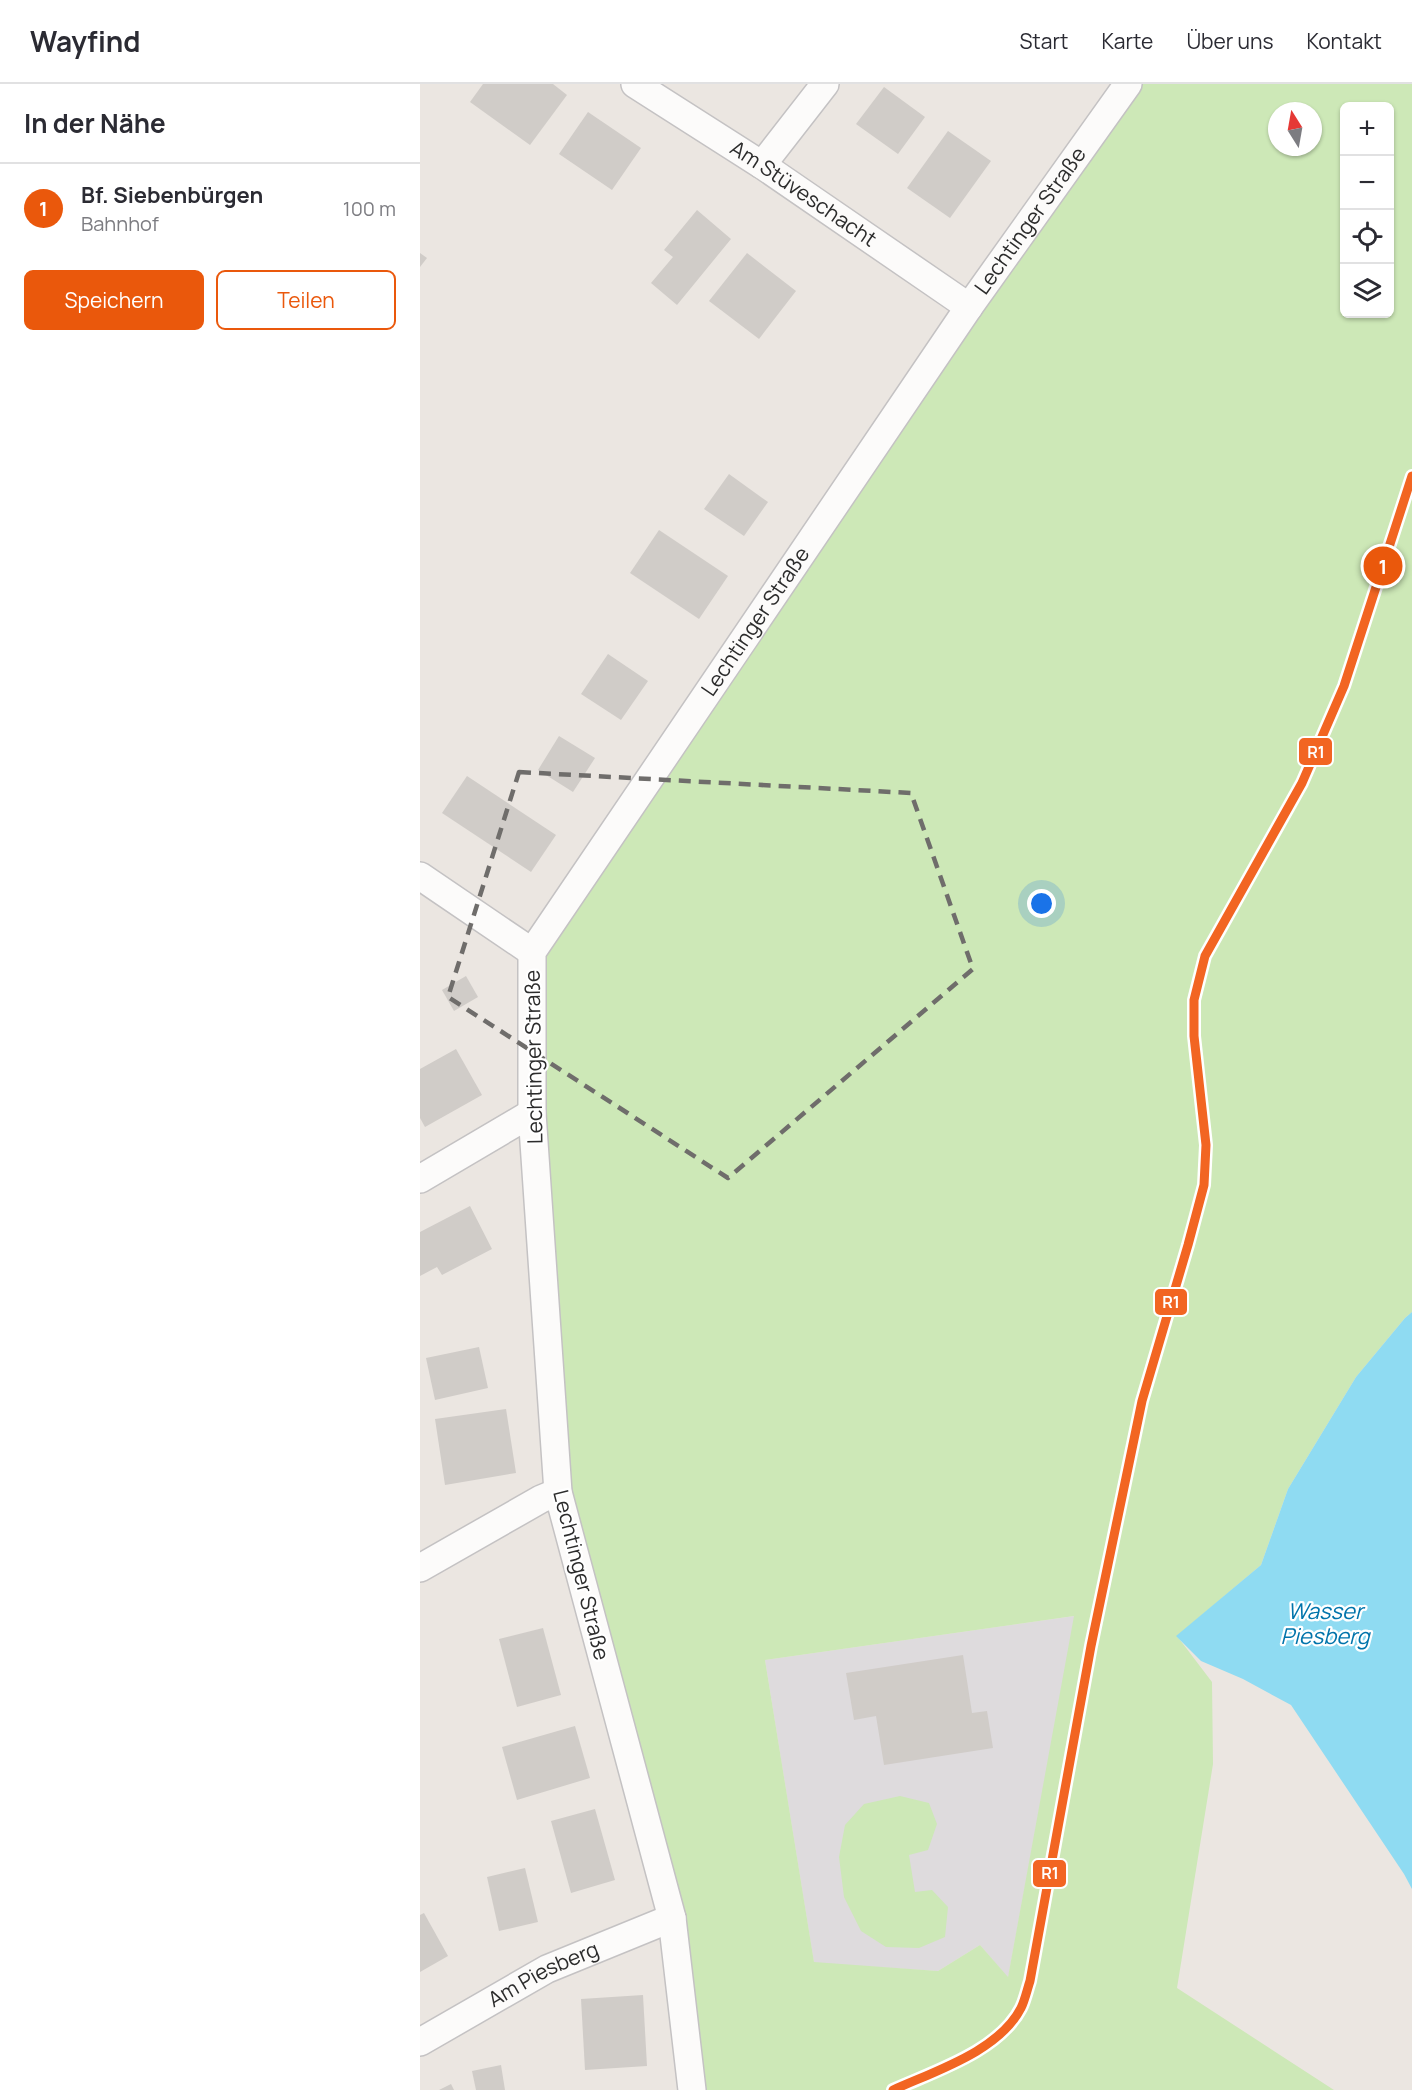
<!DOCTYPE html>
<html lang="de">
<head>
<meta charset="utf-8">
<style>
  :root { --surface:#fff; --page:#f2f2f3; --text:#2b2b33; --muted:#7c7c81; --line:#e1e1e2; --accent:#ea580c }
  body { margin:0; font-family:Manrope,sans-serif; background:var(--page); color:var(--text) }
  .controls { position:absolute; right:18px; top:18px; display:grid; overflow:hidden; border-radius:9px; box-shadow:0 2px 4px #0004 }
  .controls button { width:54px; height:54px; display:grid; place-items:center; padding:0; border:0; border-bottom:2px solid var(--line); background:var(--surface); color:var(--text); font:30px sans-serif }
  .compass { position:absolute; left:848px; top:18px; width:54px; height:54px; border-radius:50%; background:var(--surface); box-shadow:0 2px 4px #0004; rotate:349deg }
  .you { position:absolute; left:622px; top:820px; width:21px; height:21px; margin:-15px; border:4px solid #fff; border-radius:50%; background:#1a73e8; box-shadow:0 0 0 9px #1a73e833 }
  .badge { display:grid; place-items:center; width:39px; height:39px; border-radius:50%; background:var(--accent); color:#fff; font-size:20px; font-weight:700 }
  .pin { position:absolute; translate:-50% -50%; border:3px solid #fff; box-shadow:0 2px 6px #0006 }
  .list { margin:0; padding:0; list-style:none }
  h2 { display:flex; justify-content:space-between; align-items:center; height:78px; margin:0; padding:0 24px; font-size:26px }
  h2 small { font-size:20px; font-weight:400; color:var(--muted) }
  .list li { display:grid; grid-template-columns:39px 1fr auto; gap:18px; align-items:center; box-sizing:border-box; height:90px; padding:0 24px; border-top:2px solid var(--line) }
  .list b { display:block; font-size:22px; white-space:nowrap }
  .list p { margin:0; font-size:20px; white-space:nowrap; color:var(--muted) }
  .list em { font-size:20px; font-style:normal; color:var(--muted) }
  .actions { display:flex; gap:12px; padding:18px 24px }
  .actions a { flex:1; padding:14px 0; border:2px solid var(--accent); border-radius:9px; text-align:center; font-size:21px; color:var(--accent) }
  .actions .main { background:var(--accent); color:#fff }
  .icon { flex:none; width:33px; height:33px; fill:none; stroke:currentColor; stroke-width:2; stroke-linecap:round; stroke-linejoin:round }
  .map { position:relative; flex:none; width:992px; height:2006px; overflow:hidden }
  header { display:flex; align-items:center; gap:36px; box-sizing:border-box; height:84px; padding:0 30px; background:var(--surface); border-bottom:2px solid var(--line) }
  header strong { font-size:28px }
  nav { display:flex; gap:33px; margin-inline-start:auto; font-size:21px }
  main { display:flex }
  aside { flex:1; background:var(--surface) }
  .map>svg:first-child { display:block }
  .industrial { fill:#dedbdd }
  .green { fill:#cde8b7; fill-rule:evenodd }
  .water { fill:#8fdbf2 }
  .building { fill:#d0ccc8 }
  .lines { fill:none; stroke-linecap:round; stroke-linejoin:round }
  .minor-casing { stroke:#c4c2c3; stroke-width:30 }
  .minor { stroke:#fcfbfa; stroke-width:27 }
  .rail-1-casing { stroke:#fff; stroke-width:14 }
  .rail-1 { stroke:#f26522; stroke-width:9 }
  .marked { fill:none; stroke:#6f6d6b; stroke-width:4.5; stroke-dasharray:12 8; stroke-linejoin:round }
  .labels { text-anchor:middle; stroke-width:4.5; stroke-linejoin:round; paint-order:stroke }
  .street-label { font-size:21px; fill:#2c2c2c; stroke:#fff }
  .water-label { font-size:22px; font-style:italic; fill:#0174ab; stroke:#fff }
  .line-badge { stroke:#fff; stroke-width:2 }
  .badge-label { font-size:16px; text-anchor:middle; font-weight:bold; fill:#fff }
</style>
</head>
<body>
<header>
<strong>Wayfind</strong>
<nav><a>Start</a><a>Karte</a><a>Über uns</a><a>Kontakt</a></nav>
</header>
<main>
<aside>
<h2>In der Nähe<small></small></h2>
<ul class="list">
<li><span class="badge">1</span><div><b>Bf. Siebenbürgen</b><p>Bahnhof</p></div><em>100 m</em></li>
</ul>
<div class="actions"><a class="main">Speichern</a><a>Teilen</a></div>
</aside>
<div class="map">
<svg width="992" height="2006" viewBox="0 0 992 2006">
  <rect width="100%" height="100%" fill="#ebe6e1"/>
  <!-- industrial -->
  <path class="industrial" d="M655,1532L588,1894L560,1861L518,1887L394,1879L345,1576Z"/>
  <!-- green -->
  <g class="green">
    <path d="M708,0H992V1228L985,1234L936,1293L868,1405L841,1481L757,1552L792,1598L793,1680L757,1904L914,2006H272L252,1834L138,1408L112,868ZM924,22H970V230H924ZM857,27H893V63H857ZM654,1532L588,1893L560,1861L518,1887L394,1878L345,1576Z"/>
    <path d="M480,1712L509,1719L517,1740L508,1766L489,1771L495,1808L512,1806L528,1823L525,1853L499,1864L466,1863L441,1847L424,1813L419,1773L425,1741L444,1720Z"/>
  </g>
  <!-- water -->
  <path class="water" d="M992,1228V1805L984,1790L871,1621L823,1595L781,1577L756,1552L841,1481L868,1405L936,1293L985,1234Z"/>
  <!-- building -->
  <g class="building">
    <path d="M63,0H133L147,11L110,61L50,18Z"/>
    <path d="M464,3L505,33L478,70L436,40Z"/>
    <path d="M168,28L221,64L192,106L139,70Z"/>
    <path d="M528,47L571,77L530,134L487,104Z"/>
    <path d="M277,126L311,155L257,221L231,199L253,173L244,166Z"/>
    <path d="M0,169L7,174L0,183Z"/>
    <path d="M327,169L376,207L339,255L289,217Z"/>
    <path d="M309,390L348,418L324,452L284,425Z"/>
    <path d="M239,446L308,492L279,535L210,489Z"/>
    <path d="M188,570L228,597L201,636L161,610Z"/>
    <path d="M139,652L175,674L153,708L118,686Z"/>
    <path d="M47,692L136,751L111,788L22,729Z"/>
    <path d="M46,892L58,913L34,927L22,906Z"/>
    <path d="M36,965L62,1011L5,1043L0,1034V985Z"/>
    <path d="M50,1122L72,1165L22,1191L17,1183L0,1192V1148Z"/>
    <path d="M59,1263L68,1304L15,1316L6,1274Z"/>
    <path d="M86,1325L96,1389L25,1401L15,1335Z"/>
    <path d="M123,1544L141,1611L97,1623L79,1555Z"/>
    <path d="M543,1571L552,1629L567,1627L573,1664L464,1681L456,1632L434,1636L426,1589Z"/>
    <path d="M155,1642L170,1694L97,1716L82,1663Z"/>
    <path d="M175,1725L195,1796L151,1809L131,1737Z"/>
    <path d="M105,1784L118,1838L79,1847L67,1793Z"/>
    <path d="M4,1829L28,1872L0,1888V1831Z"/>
    <path d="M223,1911L227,1982L165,1986L161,1915Z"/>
    <path d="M81,1981L85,2006H56L52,1987Z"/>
    <path d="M31,2000L34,2006H19Z"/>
  </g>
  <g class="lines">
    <!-- minor casing -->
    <g class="minor-casing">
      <g id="minor">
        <path id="s1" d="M215,0L342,81L549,223"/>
        <path d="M342,81L405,0"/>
        <path d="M0,792L112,868"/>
        <path d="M0,1095L112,1029"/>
        <path d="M0,1484L121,1415L138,1408"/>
        <path id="s2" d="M0,1958L127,1885L252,1834"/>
        <path id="s3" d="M272,2006L252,1834L138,1408L112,1029V868L549,223L708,0"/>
      </g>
    </g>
    <!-- minor -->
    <use href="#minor" class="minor"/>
    <!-- rail-1 casing -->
    <g class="rail-1-casing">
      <path id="rail-1" d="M473,2006C515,1987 579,1967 601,1924C605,1916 607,1906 610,1897L671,1562L722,1317L768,1161L784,1101L786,1061L774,952V916L785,872L882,699L924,602L992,392"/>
    </g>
    <!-- rail-1 -->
    <use href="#rail-1" class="rail-1"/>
  </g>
  <!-- marked area -->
  <path class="marked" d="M99,688L491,709L553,885L308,1094L28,913Z"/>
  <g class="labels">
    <!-- street labels -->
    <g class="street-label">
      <text dy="7" stroke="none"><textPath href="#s1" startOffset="201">Am Stüveschacht</textPath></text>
      <text dy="7" stroke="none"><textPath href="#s3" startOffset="2040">Lechtinger Straße</textPath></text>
      <text dy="7" stroke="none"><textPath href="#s3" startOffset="1554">Lechtinger Straße</textPath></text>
      <text transform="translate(114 973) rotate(-91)" y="7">Lechtinger Straße</text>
      <text transform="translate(161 1491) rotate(76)" y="7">Lechtinger Straße</text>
      <text dy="7" stroke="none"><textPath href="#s2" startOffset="141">Am Piesberg</textPath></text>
    </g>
    <!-- water labels -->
    <g class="water-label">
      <text x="905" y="1535">Wasser<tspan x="905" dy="25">Piesberg</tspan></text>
    </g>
  </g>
  <g class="line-badge">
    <rect x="878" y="653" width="35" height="29" rx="6" fill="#f26522"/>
    <rect x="734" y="1204" width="34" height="28" rx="6" fill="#f26522"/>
    <rect x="612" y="1775" width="35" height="29" rx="6" fill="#f26522"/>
  </g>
  <g class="badge-label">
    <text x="896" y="674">R1</text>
    <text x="751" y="1224">R1</text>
    <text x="630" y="1795">R1</text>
  </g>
</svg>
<div class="controls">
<button>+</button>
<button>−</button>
<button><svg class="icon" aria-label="locate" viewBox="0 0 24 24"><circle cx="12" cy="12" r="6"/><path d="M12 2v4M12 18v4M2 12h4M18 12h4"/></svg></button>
<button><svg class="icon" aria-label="layers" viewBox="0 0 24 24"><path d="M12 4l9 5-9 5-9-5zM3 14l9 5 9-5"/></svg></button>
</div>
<svg class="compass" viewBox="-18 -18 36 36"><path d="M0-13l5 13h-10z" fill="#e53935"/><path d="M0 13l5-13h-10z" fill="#7c7c81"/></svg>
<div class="you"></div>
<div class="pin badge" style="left:963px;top:482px">1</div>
</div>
</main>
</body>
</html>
